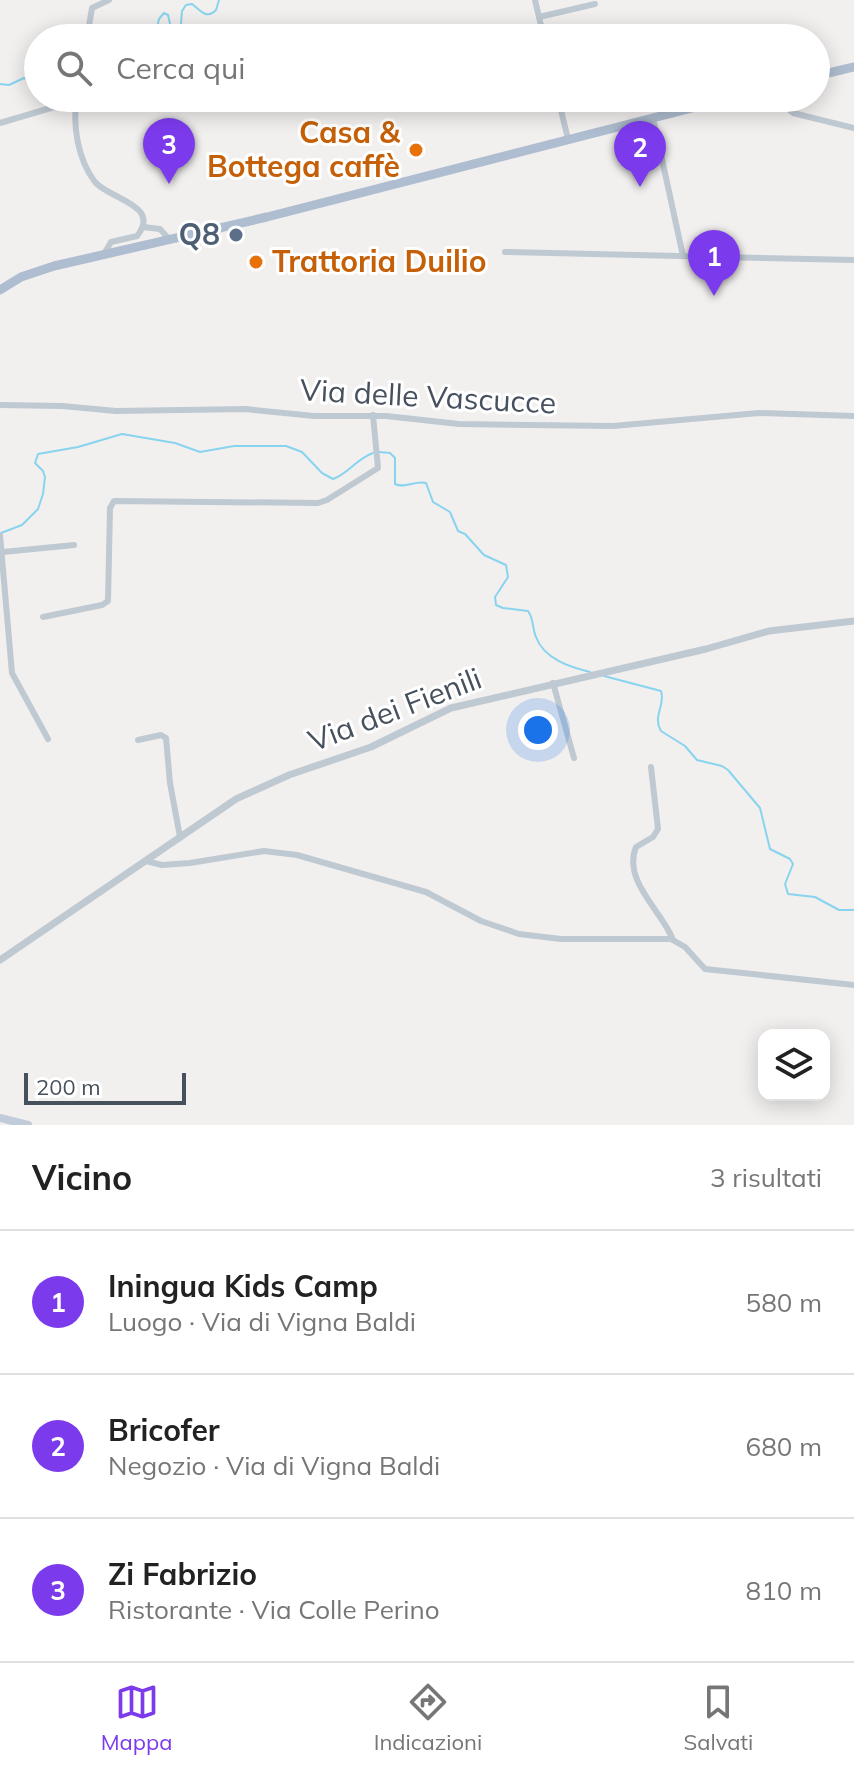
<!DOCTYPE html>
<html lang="it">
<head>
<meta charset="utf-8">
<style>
  :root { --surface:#fff; --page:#f2f2f2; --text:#222; --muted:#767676; --line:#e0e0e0; --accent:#7c3aed }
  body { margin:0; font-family:Mulish,sans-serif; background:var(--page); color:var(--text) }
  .controls { position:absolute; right:24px; bottom:24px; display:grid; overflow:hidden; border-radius:16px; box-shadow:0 4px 20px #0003 }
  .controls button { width:72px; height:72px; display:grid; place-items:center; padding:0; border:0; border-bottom:2px solid var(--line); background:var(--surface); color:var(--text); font:40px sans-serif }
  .scale { position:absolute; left:24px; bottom:20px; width:162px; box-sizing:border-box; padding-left:8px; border:4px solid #47515e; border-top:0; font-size:22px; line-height:28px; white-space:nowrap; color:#47515e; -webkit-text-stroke:6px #fff; paint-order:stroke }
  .you { position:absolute; left:538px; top:730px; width:28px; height:28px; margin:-20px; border:6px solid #fff; border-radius:50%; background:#1a73e8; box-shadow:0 0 0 12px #1a73e833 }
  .badge { display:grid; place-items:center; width:52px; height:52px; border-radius:50%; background:var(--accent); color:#fff; font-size:26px; font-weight:700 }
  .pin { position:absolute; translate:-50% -66px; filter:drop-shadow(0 2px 4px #0008) }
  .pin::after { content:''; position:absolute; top:42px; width:28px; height:24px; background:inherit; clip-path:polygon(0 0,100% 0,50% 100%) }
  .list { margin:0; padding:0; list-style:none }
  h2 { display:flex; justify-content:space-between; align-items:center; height:104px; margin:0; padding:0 32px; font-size:34px }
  h2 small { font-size:26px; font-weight:400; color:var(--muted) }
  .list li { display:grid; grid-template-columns:52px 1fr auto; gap:24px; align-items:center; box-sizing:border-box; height:144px; padding:0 32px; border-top:2px solid var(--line) }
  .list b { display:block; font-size:30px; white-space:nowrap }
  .list p { margin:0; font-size:26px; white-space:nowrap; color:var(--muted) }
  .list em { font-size:26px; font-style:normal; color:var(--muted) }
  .icon { flex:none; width:44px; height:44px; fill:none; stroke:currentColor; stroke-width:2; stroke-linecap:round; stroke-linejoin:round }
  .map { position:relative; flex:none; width:854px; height:1125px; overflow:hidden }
  .search { position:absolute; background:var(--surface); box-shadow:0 4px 20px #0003; left:24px; right:24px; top:24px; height:88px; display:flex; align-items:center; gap:20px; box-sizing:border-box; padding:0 28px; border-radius:44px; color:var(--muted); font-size:30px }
  .sheet { height:536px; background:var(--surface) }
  nav { display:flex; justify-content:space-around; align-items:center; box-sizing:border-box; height:112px; border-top:2px solid var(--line); background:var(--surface); font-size:22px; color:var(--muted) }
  nav a { display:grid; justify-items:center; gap:4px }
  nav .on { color:var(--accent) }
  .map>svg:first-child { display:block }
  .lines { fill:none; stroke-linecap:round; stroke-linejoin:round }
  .stream { stroke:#88d4ef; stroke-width:2 }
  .minor { stroke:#bfc9d2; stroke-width:6 }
  .tertiary { stroke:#bfc9d2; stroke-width:7 }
  .secondary { stroke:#c1cbd9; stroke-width:8 }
  .primary { stroke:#aebdcf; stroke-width:9 }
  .food-dot { fill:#e8710a; stroke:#fff; stroke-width:3 }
  .service-dot { fill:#5c6f8a; stroke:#fff; stroke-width:3 }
  .labels { text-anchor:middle; stroke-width:6; stroke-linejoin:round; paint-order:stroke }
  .food-label { font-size:30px; font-weight:bold; fill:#c56008; stroke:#fff; text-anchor:end }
  .service-label { font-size:30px; font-weight:bold; fill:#4e5e75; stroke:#fff; text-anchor:end }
  .street-label { font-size:30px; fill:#47515e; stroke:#fff }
</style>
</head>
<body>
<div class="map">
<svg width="854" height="1125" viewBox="0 0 854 1125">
  <rect width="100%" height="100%" fill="#f2efef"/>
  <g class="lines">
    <!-- stream -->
    <g class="stream">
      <path d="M141,38L146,31L156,32L159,19L164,13L168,15L171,28L175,30L181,24L182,11L186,5L192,4C200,10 206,20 216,10L219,0"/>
      <path d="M0,84L9,85L24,78L38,83"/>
      <path d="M379,452L390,453L395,458V484C405,489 415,480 426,483L433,502L450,512L458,531L465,534L484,555L506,565L508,577L495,597L496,605L503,608L528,611C534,619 532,628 536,637C544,659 570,667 590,672"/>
      <path d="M1,533L22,525L38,509L43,494L45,477L43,471L35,463L38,454L78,447L122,434L175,443L200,452L234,446H286L302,452L322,473L333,479C348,474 356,459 373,453"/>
      <path d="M604,676L661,691C666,705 652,716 661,731L685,746L697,760L722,766L728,770L760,808L770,849L790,859L793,864L785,884L788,894L815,897L839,910H854"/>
    </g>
    <!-- minor -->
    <g class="minor">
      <path d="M535,0L544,38"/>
      <path d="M539,17L595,4"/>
      <path d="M87,38L92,8L109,0"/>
      <path d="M77,98C72,125 78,160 95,182C109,199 162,205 137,236L111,242L104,254"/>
      <path d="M558,98L568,139"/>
      <path d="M774,98L793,113L854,128"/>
      <path d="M653,118L683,256"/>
      <path d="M0,123L54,107L75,108"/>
      <path d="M143,227L160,229L169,239"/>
      <path d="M505,252L854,260"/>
      <path d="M0,405L62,406L116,411L245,409L314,416H386L459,424L613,426L759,413L854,416"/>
      <path d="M0,535L12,673L48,739"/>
      <path d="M3,552L74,545"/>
      <path d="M43,617L102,605L108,601L110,508L114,501L318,503L327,500L378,468L373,415"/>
      <path d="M553,683L574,758"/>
      <path d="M138,740L161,735L166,738L170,783L180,837"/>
      <path d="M651,767L658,829L653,837L636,847C622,881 663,912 673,940"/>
      <path d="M146,861L162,865L190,863L264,851L297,855L426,892L481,921L519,934L561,939H671L685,947L705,969L854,985"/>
    </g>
    <!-- tertiary -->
    <path class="tertiary" d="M0,960L236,799L289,775L371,747L451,708L706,649L769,631L854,621"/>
    <!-- secondary -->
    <path class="secondary" d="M0,1118L28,1125"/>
    <!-- primary -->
    <g class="primary">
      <path d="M816,76L854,67"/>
      <path d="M0,290L21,277L54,266L267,217L731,98"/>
    </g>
  </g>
  <!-- markers -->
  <g class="food-dot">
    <circle cx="416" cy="150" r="8"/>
    <circle cx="256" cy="262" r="8"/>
  </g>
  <circle class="service-dot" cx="236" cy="235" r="8"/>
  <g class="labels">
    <!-- food labels -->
    <g class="food-label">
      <text x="400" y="143">Casa &amp;<tspan x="400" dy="34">Bottega caffè</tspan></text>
      <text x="272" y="272" text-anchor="start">Trattoria Duilio</text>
    </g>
    <!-- service labels -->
    <g class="service-label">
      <text x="220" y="245">Q8</text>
    </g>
    <!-- street labels -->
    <g class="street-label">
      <text transform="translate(428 397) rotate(3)" y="10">Via delle Vascucce</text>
      <text transform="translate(395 710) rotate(-21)" y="10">Via dei Fienili</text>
    </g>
  </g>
</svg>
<div class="controls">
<button><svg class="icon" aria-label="layers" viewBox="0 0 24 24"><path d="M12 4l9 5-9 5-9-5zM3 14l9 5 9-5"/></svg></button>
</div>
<div class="scale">200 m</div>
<div class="you"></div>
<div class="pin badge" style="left:714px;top:296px">1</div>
<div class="pin badge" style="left:640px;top:187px">2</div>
<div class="pin badge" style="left:169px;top:184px">3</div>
<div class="search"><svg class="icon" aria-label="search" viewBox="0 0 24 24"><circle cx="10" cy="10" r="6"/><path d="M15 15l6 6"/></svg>Cerca qui</div>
</div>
<section class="sheet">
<h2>Vicino<small>3 risultati</small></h2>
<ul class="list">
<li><span class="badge">1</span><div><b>Iningua Kids Camp</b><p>Luogo · Via di Vigna Baldi</p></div><em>580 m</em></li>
<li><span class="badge">2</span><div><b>Bricofer</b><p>Negozio · Via di Vigna Baldi</p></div><em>680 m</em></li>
<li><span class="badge">3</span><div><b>Zi Fabrizio</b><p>Ristorante · Via Colle Perino</p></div><em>810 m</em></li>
</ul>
</section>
<nav>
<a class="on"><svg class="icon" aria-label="map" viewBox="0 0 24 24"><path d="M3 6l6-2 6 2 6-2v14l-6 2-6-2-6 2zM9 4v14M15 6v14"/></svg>Mappa</a>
<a><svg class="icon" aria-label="directions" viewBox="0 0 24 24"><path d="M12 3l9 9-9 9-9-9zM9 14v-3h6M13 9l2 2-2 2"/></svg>Indicazioni</a>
<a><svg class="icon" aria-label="saved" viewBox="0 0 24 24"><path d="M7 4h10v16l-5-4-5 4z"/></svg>Salvati</a>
</nav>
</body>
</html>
